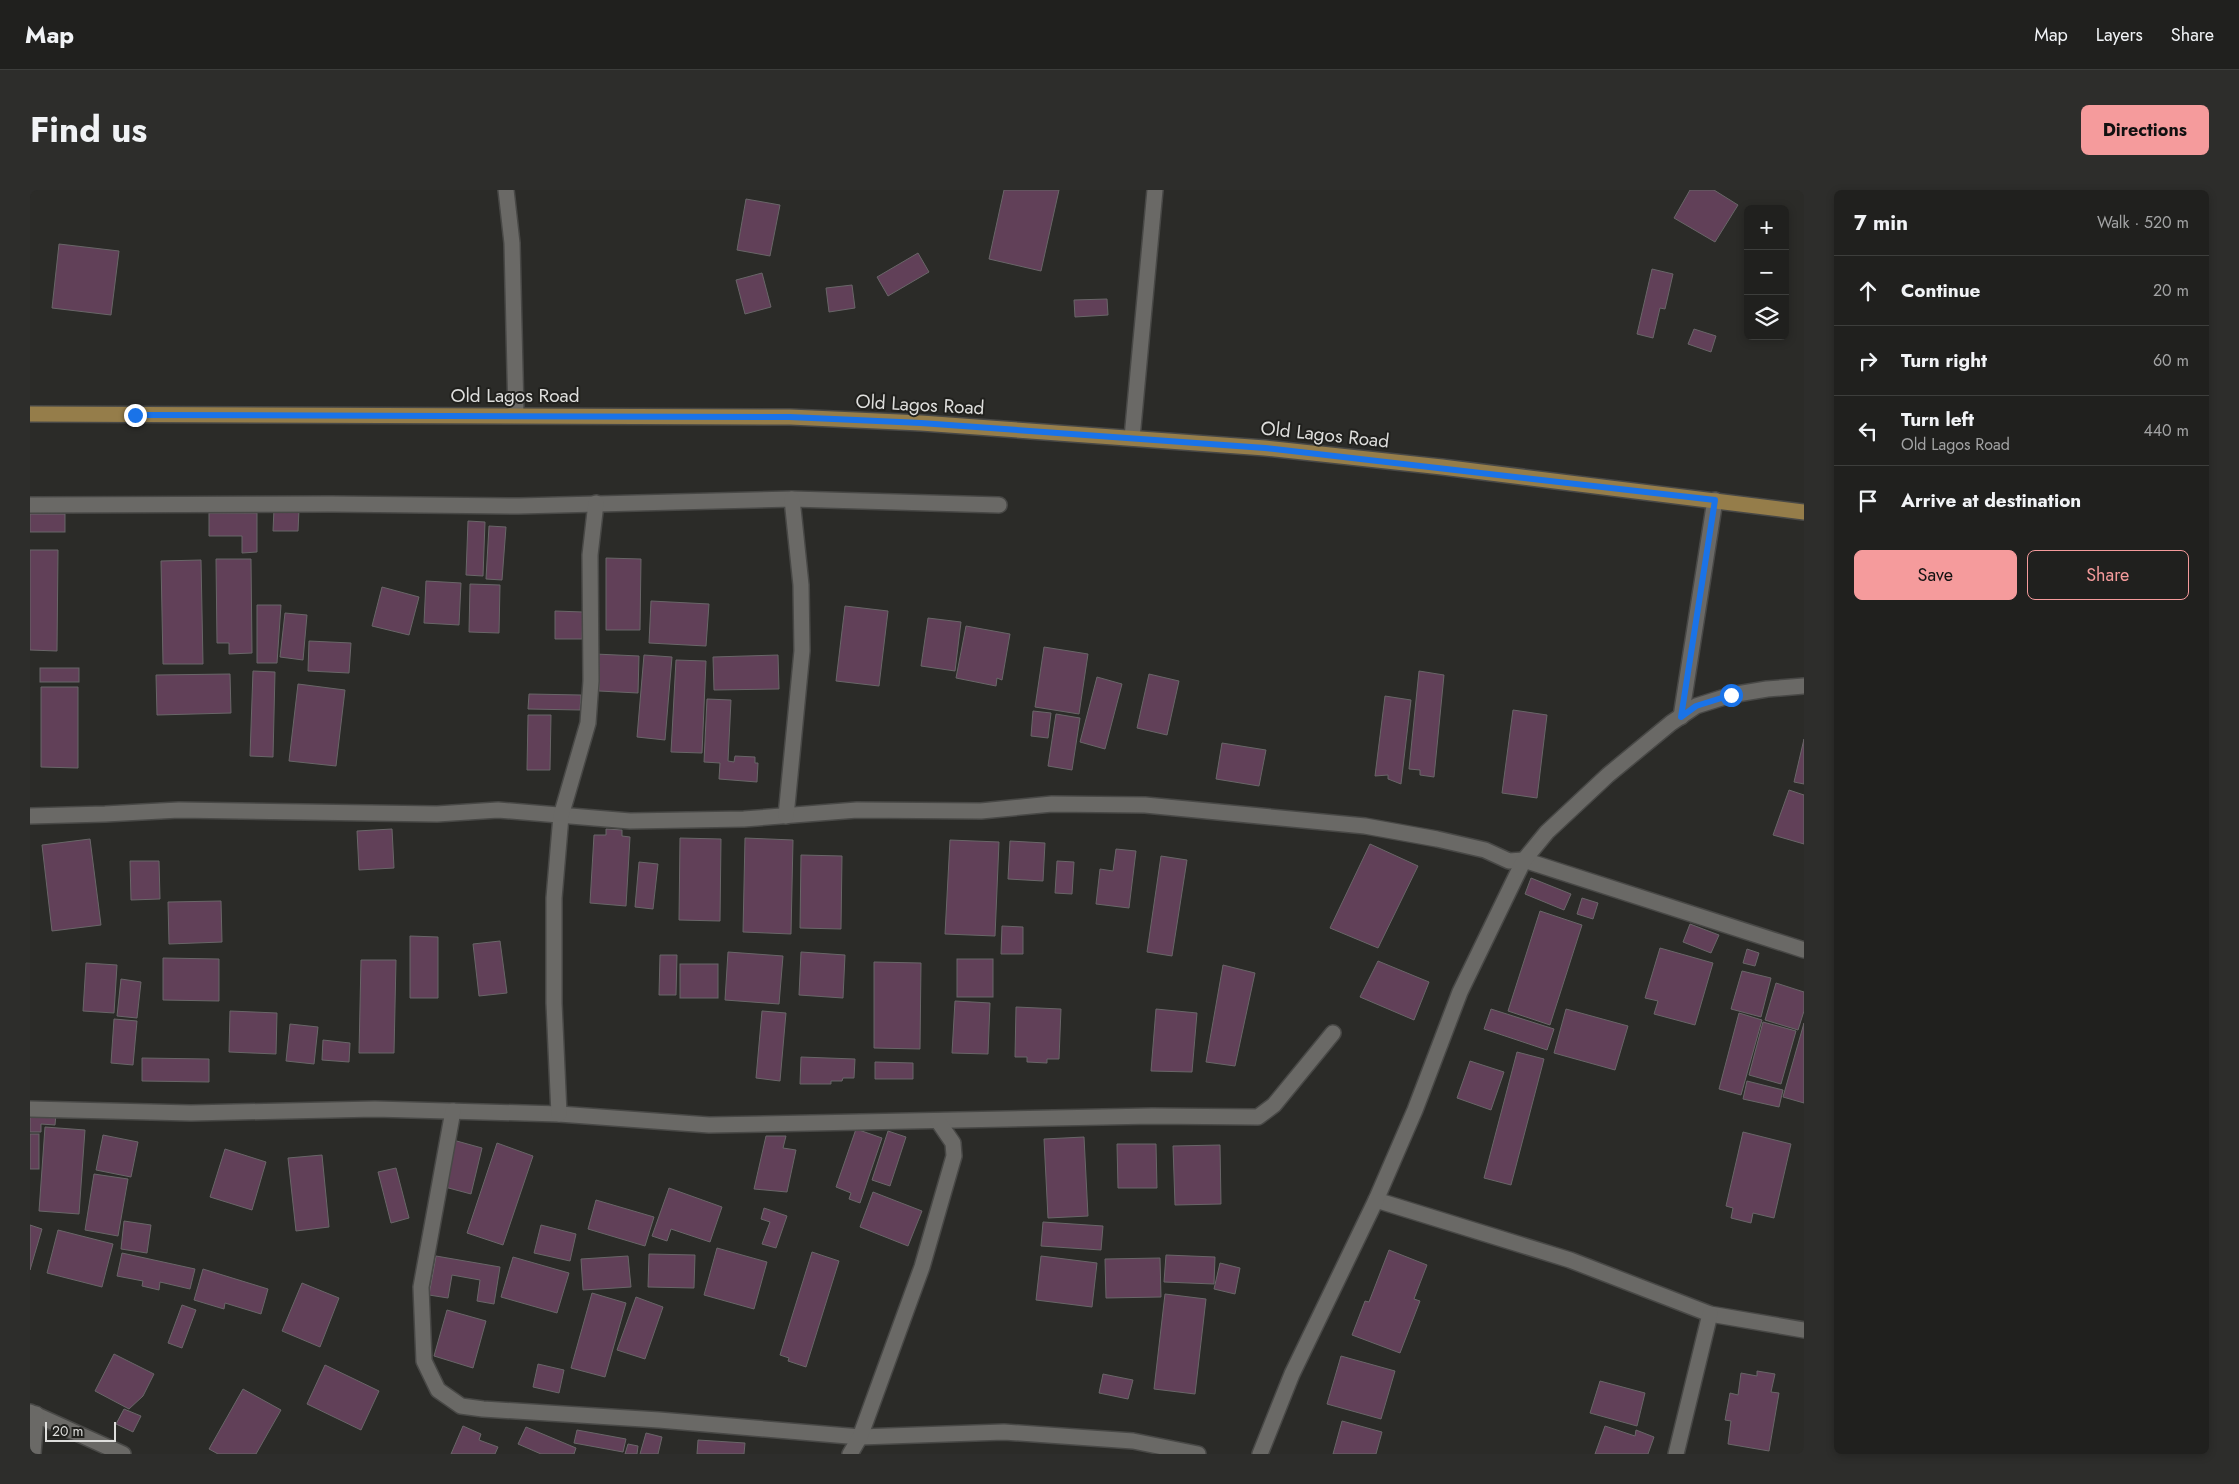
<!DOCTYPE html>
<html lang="en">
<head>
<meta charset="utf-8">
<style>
  :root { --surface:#20201e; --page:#2d2d2b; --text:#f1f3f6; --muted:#a2a3a4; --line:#3d3e3c; --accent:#f59b9c }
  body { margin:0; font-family:Jost,sans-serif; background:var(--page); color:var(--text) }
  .controls { position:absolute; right:15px; top:15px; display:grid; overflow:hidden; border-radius:8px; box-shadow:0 2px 8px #0003 }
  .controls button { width:45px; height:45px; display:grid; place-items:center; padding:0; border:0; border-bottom:1px solid var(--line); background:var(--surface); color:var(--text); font:25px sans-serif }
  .scale { position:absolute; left:15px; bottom:12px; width:71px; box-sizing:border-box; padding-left:5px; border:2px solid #dededc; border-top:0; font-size:14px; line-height:18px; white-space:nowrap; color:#dededc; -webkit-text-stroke:4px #21211e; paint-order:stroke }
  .stop { position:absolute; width:15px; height:15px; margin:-11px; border:4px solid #1a73e8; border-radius:50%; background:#fff }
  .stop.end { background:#1a73e8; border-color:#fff; box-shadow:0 1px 5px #0008 }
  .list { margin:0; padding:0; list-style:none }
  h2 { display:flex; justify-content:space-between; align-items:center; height:65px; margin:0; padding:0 20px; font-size:21px }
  h2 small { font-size:16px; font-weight:400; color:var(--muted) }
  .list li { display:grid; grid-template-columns:32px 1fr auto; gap:15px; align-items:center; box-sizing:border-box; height:70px; padding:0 20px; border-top:1px solid var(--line) }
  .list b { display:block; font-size:19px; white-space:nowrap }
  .list p { margin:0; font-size:16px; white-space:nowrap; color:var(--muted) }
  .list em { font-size:16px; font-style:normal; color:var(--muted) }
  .actions { display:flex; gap:10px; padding:15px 20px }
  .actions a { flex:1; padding:11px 0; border:1px solid var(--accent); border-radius:8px; text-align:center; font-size:18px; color:var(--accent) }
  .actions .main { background:var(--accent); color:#111 }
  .icon { flex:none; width:28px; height:28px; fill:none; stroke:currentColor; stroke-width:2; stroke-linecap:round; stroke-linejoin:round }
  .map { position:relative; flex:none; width:1774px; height:1264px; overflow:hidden; border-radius:8px }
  header { display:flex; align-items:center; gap:30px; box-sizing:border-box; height:70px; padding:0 25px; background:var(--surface); border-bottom:1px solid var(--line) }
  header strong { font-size:24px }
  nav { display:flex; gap:28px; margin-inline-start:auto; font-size:18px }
  .intro { display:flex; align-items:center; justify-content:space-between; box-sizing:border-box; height:120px; padding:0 30px }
  h1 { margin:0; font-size:35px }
  .button { padding:12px 22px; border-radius:8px; background:var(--accent); color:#111; font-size:18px; font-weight:700 }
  main { display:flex; gap:30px; padding:0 30px }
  aside { flex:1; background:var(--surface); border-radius:8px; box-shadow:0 2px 8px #0003 }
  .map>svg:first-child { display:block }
  .building { fill:#614058; stroke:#696668 }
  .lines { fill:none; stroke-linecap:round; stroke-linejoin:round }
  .minor-casing { stroke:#484846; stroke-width:18 }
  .primary-casing { stroke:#484846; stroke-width:18 }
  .minor { stroke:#6a6966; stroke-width:15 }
  .primary { stroke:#957d4a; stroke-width:15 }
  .route { stroke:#1a73e8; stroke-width:6 }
  .labels { text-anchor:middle; stroke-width:4; stroke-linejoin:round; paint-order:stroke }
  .street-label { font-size:19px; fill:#dededc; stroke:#21211e }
</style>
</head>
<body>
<header>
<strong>Map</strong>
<nav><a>Map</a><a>Layers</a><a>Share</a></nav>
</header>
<div class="intro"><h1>Find us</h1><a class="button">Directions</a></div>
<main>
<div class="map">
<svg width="1774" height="1264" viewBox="0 0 1774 1264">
  <rect width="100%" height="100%" fill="#2b2b28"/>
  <!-- building -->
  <g class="building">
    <path d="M974,0H1029L1011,81L959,69Z"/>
    <path d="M1660,0H1684L1708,15L1685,52L1644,28Z"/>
    <path d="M716,9L750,15L740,66L707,60Z"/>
    <path d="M29,54L89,61L81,125L22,118Z"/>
    <path d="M888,63L899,82L858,106L847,87Z"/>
    <path d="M1622,79L1643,84L1635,119L1630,118L1623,148L1607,144Z"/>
    <path d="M732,83L741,117L715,124L706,90Z"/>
    <path d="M822,95L825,118L799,122L796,98Z"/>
    <path d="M1077,109L1078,125L1045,127L1044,110Z"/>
    <path d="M1664,139L1686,146L1681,162L1658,154Z"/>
    <path d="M244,319L269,320L268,341H243Z"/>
    <path d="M179,323H227V362L212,363V346H179Z"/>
    <rect x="0" y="324" width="35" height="18"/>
    <path d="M438,331L455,332L453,386L436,385Z"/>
    <path d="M459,336L476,337L472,390L456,389Z"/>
    <path d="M0,360H28L27,461L0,460Z"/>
    <path d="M576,368L611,369L610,440H576Z"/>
    <path d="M186,369H221L222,463L199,464V453H187Z"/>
    <path d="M171,370L173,474H133L131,371Z"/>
    <path d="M396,391L431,393L429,435L394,433Z"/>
    <path d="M440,394L470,395L469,443L439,442Z"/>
    <path d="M352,397L389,407L379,445L342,436Z"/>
    <path d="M621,411L679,414L676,456L619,453Z"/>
    <path d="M227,415H251L247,473H227Z"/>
    <path d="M815,416L858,421L849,496L806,491Z"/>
    <path d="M525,421L553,422L552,449H525Z"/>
    <path d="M255,423L277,425L273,470L250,467Z"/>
    <path d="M898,428L931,432L925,481L891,476Z"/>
    <path d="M936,436L980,444L972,490L967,488L966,496L926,488Z"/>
    <path d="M279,451L321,453L319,483L278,481Z"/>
    <path d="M1014,457L1058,464L1049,524L1005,517Z"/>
    <path d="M565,464L609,466L608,503L569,501V491L565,490Z"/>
    <path d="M614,465L642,467L635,550L607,547Z"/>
    <path d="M748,465L749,499L684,500L683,467Z"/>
    <path d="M646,470L676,471L672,563L641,562Z"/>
    <rect x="10" y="478" width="39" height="14"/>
    <path d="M223,481L245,482L243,567L220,566Z"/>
    <path d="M1389,481L1414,485L1404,587L1390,585V580L1379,579Z"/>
    <path d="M200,484L201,523L127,525L126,485Z"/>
    <path d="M1119,484L1149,491L1137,545L1107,538Z"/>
    <path d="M1067,487L1092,494L1075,559L1050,552Z"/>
    <path d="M268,494L315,500L306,576L259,571Z"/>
    <path d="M11,497H48V578L11,577Z"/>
    <path d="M499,504L551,505L550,520L498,519Z"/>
    <path d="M1355,506L1381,510L1371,594L1358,589V585L1345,586Z"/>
    <path d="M677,509L701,510L698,571L704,572L705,566L725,567V573H728L727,592L689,589L690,573L674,572Z"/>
    <path d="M1483,520L1517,525L1507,608L1472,603Z"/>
    <path d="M1003,521L1021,523L1018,548L1001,546Z"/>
    <path d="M1026,524L1050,528L1042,580L1018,576Z"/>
    <path d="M498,525H521L520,580H497Z"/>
    <path d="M1774,549V594L1764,592Z"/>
    <path d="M1192,553L1236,560L1229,596L1186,589Z"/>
    <path d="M1759,600L1774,605V654L1743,645Z"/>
    <path d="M362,639L364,678L329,680L327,641Z"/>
    <path d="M576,639L592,640V646L600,647L596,716L560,713L564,645H576Z"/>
    <path d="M650,648L691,649L690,731L649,730Z"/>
    <path d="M715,648L763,650L761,744L713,742Z"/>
    <path d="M60,649L71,735L22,741L12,655Z"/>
    <path d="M920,650L969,652L965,746L915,744Z"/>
    <path d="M980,651L1015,653L1013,691L978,689Z"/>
    <path d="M1340,654L1388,676L1348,758L1300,738Z"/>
    <path d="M1086,659L1106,661L1099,718L1066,714L1070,679L1083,681Z"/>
    <path d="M771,665L812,666L811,739L770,738Z"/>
    <path d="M1131,666L1157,670L1142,766L1117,762Z"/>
    <path d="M100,671H129L130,709L101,710Z"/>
    <path d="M1027,671L1044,672L1042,704L1025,703Z"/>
    <path d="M609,672L628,674L623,719L605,717Z"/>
    <path d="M1501,688L1541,704L1534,720L1495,704Z"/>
    <path d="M1552,708L1568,713L1563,729L1547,724Z"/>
    <path d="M191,711L192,752L139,754L138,712Z"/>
    <path d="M1510,721L1552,735L1520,835L1478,821Z"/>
    <path d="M1660,734L1689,745L1681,763L1653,752Z"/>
    <path d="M972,736L993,737V764H971Z"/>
    <path d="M380,746L408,747V808H380Z"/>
    <path d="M470,751L477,803L449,806L443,754Z"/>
    <path d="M1630,758L1683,773L1665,835L1624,824L1628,811L1615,808Z"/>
    <path d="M1717,759L1729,763L1725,776L1713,773Z"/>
    <path d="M698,762L753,766L749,814L695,810Z"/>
    <path d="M771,762L815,765L813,808L769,805Z"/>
    <path d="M630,765H647L646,805H629Z"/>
    <path d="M133,768L189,769V811L133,810Z"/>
    <rect x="927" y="769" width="36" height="38"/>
    <path d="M331,770H366L364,863H329Z"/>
    <path d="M1348,771L1399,792L1384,830L1330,807Z"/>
    <path d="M844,772L891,773L890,859L844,858Z"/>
    <path d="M56,773L87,775L84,823L53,821Z"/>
    <rect x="650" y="774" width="38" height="34"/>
    <path d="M1193,775L1225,783L1205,876L1176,872Z"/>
    <path d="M1712,781L1741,788L1731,827L1701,819Z"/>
    <path d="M91,789L111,792L107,828L87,826Z"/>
    <path d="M1746,793L1774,802V821L1768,840L1735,830Z"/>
    <path d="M925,811L960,813L958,864L922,863Z"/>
    <path d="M986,817L1031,819L1029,869H1017V873L997,872V867H985Z"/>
    <path d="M1126,819L1167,823L1162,882L1121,881Z"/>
    <path d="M1461,819L1524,839L1517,860L1454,839Z"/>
    <path d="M1536,819L1598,836L1585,880L1524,863Z"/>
    <path d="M200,821L247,823L246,864L199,862Z"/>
    <path d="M732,821L756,823L750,891L726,888Z"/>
    <path d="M1709,823L1732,830L1711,905L1689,899Z"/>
    <path d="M84,829L107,831L103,875L81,873Z"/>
    <path d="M1733,832L1766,841L1751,894L1719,885Z"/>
    <path d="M1774,833V913L1753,907Z"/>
    <path d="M260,834L288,837L284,874L256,871Z"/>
    <path d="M293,850L320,853L319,872L292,870Z"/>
    <path d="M1487,862L1514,869L1481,995L1454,988Z"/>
    <path d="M771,867L825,869L824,888H813L812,891H801V894H770Z"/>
    <path d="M112,868L179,869V892L112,891Z"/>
    <path d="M1440,871L1474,882L1461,920L1427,908Z"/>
    <path d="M845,872L883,873V889H845Z"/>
    <path d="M1717,891L1753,900L1749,917L1713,909Z"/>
    <path d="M0,923L26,924L25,935L11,934V942H0Z"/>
    <path d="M15,937L55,940L49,1024L9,1021Z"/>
    <path d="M826,939L852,948L830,1013L819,1009L821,1003L806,997Z"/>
    <path d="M858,941L876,947L860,996L842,990Z"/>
    <path d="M1713,942L1761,954L1744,1028L1723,1023L1721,1033L1701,1028L1703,1018L1696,1016Z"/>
    <rect x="0" y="944" width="9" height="35"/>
    <path d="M73,945L108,952L101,987L66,980Z"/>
    <path d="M736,946H756L753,958L766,960L757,1002L724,999Z"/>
    <path d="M1054,947L1058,1026L1018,1028L1014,949Z"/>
    <path d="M423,950L452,958L441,1004L411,996Z"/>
    <path d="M467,953L503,966L473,1055L437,1043Z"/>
    <path d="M1087,954H1126L1127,998H1088Z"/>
    <path d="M1190,955L1191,1014L1145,1015L1143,956Z"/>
    <path d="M195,959L236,972L222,1020L180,1007Z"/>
    <path d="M292,965L299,1037L266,1041L258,968Z"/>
    <path d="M366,978L379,1028L361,1033L348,982Z"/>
    <path d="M64,984L98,989L88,1046L55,1040Z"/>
    <path d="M639,998L692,1017L680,1052L641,1039L637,1051L622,1046Z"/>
    <path d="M843,1002L892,1021L878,1056L830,1037Z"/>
    <path d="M566,1010L624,1027L615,1056L558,1039Z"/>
    <path d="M734,1018L757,1026L746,1058L732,1054L740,1032L731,1029Z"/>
    <path d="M94,1031L121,1035L117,1063L91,1059Z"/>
    <path d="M1013,1032L1073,1036L1071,1060L1011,1056Z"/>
    <path d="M0,1035L12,1039L0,1080Z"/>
    <path d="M511,1035L546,1044L540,1071L504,1063Z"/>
    <path d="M28,1040L83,1054L72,1097L17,1083Z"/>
    <path d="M687,1058L737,1072L724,1119L674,1105Z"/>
    <path d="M1359,1060L1397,1075L1384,1109L1390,1111L1370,1163L1322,1145L1335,1111L1339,1112Z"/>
    <path d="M782,1062L809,1071L776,1177L758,1171L759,1168L750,1165Z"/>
    <path d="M92,1063L165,1079L160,1099L130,1092L129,1100L112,1096L113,1091L87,1086Z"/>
    <path d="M619,1064L665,1065L664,1098L618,1097Z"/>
    <path d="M1136,1065L1185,1067L1184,1094L1134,1092Z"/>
    <path d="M406,1066L470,1077L464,1114L447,1111L450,1090L422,1085L418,1108L399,1105Z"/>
    <path d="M598,1066L601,1097L553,1100L551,1069Z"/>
    <path d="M1011,1066L1067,1073L1062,1117L1006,1110Z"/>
    <path d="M483,1067L539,1083L527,1123L471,1107Z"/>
    <path d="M1130,1068L1131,1107L1076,1108L1075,1069Z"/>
    <path d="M1190,1073L1210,1078L1205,1104L1184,1099Z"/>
    <path d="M173,1079L238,1099L231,1124L195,1113L194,1119L164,1110Z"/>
    <path d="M272,1093L309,1108L290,1157L252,1141Z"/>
    <path d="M562,1103L596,1113L575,1187L541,1178Z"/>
    <path d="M1135,1104L1176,1109L1165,1204L1124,1199Z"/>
    <path d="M606,1107L633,1117L615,1169L587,1160Z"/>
    <path d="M152,1115L166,1120L152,1158L138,1153Z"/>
    <path d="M417,1120L456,1131L443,1178L404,1166Z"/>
    <path d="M84,1164L124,1184L113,1206L99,1219L65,1201Z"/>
    <path d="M1311,1166L1365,1181L1351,1229L1297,1214Z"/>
    <path d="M508,1174L534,1180L529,1203L503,1197Z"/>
    <path d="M295,1175L349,1201L331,1240L277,1214Z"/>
    <path d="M1727,1181L1745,1184L1741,1202L1749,1203L1739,1261L1698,1254L1701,1231L1695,1230L1700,1203L1708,1205L1711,1183L1727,1186Z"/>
    <path d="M1073,1184L1103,1190L1098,1209L1069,1203Z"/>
    <path d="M1570,1191L1615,1203L1607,1236L1560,1223Z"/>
    <path d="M213,1199L251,1220L226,1264H188L179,1259Z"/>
    <path d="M94,1219L111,1226L103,1242L86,1234Z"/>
    <path d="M1312,1231L1352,1242L1346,1264H1303Z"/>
    <path d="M433,1236L451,1244L449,1250L468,1257L465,1264H421Z"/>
    <path d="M1575,1236L1605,1246L1606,1240L1624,1247L1618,1264H1565Z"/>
    <path d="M496,1237L546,1258L544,1264H511L488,1254Z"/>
    <path d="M547,1240L596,1249L593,1262L544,1253Z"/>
    <path d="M616,1243L632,1247L628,1264H610Z"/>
    <path d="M668,1250L715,1253L714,1264H667Z"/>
    <path d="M598,1254L608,1256L607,1264H595Z"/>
  </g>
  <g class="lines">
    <!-- minor casing -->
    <g class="minor-casing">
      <g id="minor">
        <path d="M476,0L482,53L486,225"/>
        <path d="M1102,248L1125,0"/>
        <path d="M0,315L302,314L489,316L762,309L969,315"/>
        <path d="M1651,527L1685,310"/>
        <path d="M0,626L75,624L149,620L407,624L468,620L600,631L714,629L827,620L951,621L1022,614L1115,615L1335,636L1407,649L1455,660L1479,671L1494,670L1774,760"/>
        <path d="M756,626L772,461L771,395L762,309"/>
        <path d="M0,919L161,923L345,919L529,924L679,935L1122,926L1228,927L1244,915L1303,843"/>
        <path d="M423,921L391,1097L394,1171L408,1200L431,1216L453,1219L629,1230L830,1247L974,1242L1103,1251L1168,1264"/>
        <path d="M529,924L524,813V708L531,626L558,533L561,491L560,365L566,313"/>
        <path d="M1346,1010L1540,1070L1680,1124L1774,1140"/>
        <path d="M0,1222L93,1264"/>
        <path d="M3,1264L6,1224"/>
        <path d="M820,1264L830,1247L892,1077L924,966L923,953L908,931"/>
        <path d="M1230,1264L1262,1184L1346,1010L1385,920L1430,802L1494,670L1517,642L1578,585L1641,533L1666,516L1701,505L1737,499L1774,496"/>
        <path d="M1646,1264L1680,1124"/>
      </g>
    </g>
    <!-- primary casing -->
    <g class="primary-casing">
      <path id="primary" d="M0,224L760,227L891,233L1235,258L1412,277L1774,322"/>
    </g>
    <!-- minor -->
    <use href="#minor" class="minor"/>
    <!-- primary -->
    <use href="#primary" class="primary"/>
  </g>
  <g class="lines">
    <!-- route -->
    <path class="route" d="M105,225L760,227L891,233L1235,258L1685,310L1651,527L1666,516L1701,505"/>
  </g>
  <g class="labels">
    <!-- street labels -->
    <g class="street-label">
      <text x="485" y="212">Old Lagos Road</text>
      <text transform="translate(890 214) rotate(3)" y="7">Old Lagos Road</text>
      <text transform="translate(1295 244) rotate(6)" y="7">Old Lagos Road</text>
    </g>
  </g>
</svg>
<div class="controls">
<button>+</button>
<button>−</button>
<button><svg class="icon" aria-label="layers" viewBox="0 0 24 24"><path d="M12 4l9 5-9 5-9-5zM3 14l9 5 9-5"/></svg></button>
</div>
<div class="scale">20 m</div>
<div class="stop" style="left:1701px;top:505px"></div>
<div class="stop end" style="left:105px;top:225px"></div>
</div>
<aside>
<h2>7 min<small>Walk · 520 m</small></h2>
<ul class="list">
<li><svg class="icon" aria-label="ahead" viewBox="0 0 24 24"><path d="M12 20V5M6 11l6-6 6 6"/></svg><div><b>Continue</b></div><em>20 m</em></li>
<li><svg class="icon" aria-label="right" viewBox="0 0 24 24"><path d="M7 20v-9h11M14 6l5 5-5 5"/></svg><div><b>Turn right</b></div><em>60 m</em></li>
<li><svg class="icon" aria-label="left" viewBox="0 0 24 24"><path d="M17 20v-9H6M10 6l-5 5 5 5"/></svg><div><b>Turn left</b><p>Old Lagos Road</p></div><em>440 m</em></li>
<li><svg class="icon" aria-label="arrive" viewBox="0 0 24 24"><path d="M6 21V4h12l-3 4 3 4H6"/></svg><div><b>Arrive at destination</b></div></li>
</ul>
<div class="actions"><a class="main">Save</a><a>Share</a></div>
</aside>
</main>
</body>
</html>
